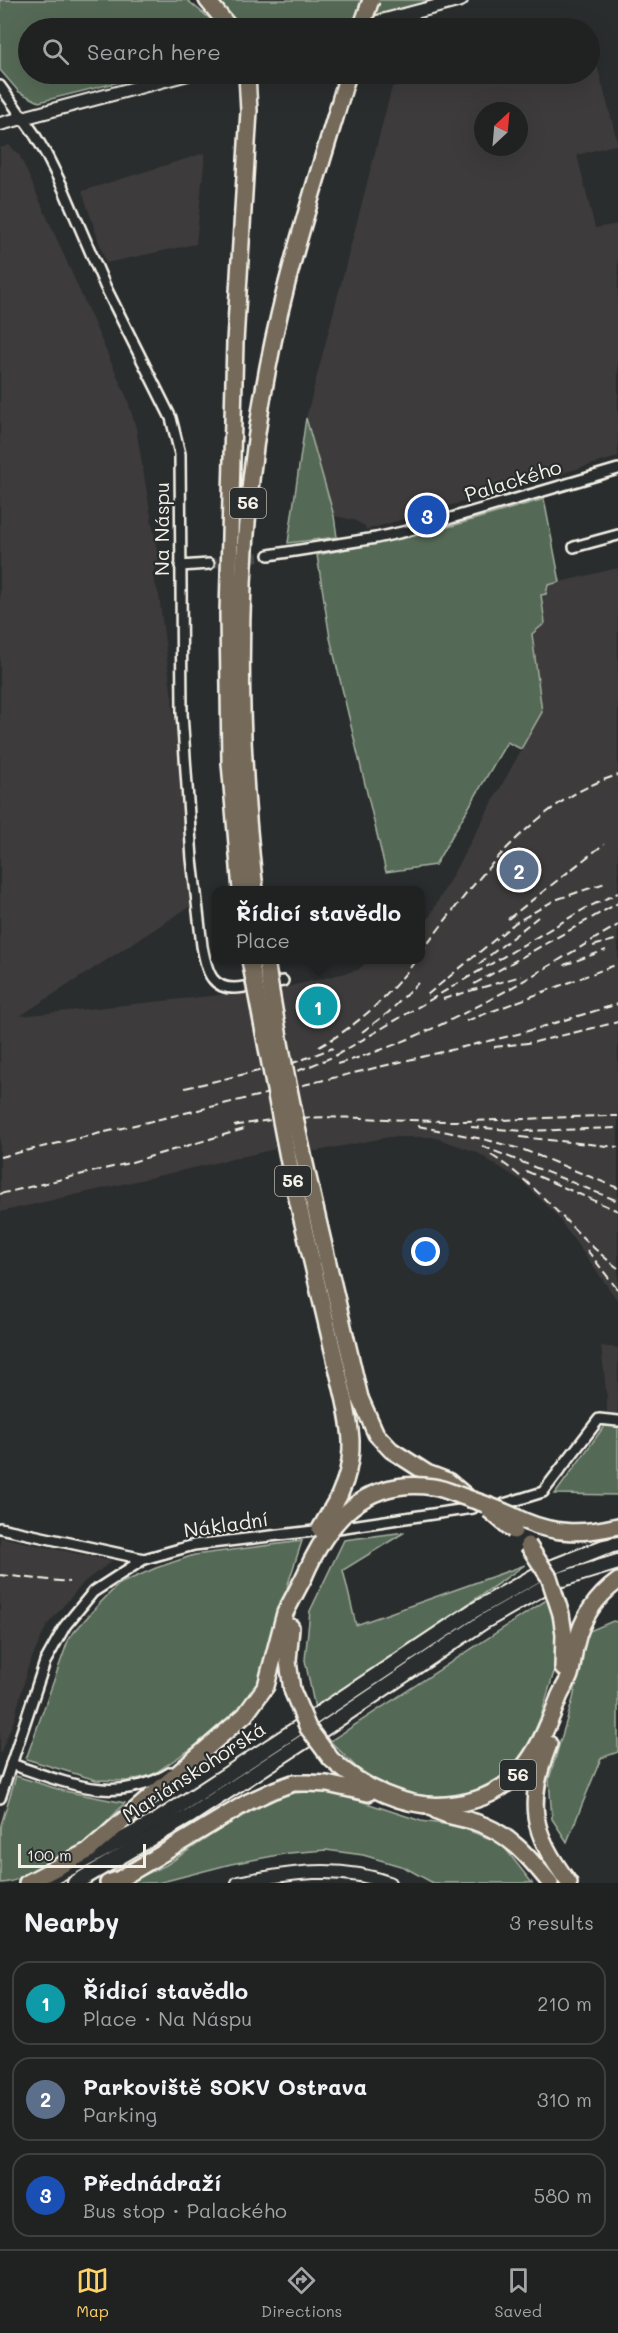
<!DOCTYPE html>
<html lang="en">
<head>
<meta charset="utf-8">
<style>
  :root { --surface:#202222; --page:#2d2f2f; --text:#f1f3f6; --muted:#a2a4a5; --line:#3d3f40; --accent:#ffd166 }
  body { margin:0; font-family:Mali,sans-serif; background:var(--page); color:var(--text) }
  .compass { position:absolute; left:474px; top:102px; width:54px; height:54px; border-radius:50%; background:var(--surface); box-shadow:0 6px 24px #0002; rotate:26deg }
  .scale { position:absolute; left:18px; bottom:15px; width:128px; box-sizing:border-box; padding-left:6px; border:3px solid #f4f1e8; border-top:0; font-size:16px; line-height:21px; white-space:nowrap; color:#f4f1e8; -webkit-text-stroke:4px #2a2d2e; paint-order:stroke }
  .you { position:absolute; left:426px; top:1252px; width:21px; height:21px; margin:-15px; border:4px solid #fff; border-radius:50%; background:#1a73e8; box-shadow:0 0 0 9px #1a73e833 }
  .badge { display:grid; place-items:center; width:39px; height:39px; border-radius:50%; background:var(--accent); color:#fff; font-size:20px; font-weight:700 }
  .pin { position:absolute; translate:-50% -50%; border:3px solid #fff; box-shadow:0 2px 6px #0006 }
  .popup { position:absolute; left:212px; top:886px; width:213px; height:78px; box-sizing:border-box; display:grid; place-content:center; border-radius:12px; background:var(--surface); filter:drop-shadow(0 2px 4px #0005); font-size:20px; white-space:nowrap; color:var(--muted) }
  .popup b { font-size:22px; color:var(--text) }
  .popup::after { content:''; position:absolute; left:50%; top:100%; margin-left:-12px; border:12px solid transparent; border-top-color:var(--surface) }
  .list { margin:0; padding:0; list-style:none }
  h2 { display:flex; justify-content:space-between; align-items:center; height:78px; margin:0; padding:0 24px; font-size:26px }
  h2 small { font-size:20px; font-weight:400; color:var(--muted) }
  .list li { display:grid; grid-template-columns:39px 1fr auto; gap:18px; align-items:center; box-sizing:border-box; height:84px; margin:0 12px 12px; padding:0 12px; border:2px solid var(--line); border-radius:18px }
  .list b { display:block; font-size:22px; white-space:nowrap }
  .list p { margin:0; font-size:20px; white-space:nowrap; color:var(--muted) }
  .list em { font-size:20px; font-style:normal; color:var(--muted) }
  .icon { flex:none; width:33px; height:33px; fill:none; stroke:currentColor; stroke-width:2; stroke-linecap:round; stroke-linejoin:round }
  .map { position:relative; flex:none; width:618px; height:1883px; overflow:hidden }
  .search { position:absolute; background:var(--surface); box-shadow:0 6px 24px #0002; left:18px; right:18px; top:18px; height:66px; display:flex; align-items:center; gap:15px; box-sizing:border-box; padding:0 21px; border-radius:33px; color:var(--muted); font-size:22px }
  .sheet { height:366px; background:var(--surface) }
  nav { display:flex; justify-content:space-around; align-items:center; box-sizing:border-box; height:84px; border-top:2px solid var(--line); background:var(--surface); font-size:16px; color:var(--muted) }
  nav a { display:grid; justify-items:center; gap:3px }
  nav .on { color:var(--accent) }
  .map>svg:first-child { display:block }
  .built { fill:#3e3a3a; fill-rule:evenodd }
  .green { fill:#556b57; stroke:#a4aea0; stroke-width:1.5 }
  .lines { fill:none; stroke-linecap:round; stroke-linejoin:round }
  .minor-tunnel { stroke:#484a4a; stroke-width:9; stroke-dasharray:9 4.5; stroke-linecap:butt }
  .minor-casing { stroke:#f4f1e8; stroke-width:14 }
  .tertiary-casing { stroke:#f4f1e8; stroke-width:16 }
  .secondary-casing { stroke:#f4f1e8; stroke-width:18 }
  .trunk-casing { stroke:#f4f1e8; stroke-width:20 }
  .minor { stroke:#2a2d2e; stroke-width:9 }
  .tertiary { stroke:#2a2d2e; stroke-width:12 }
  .secondary { stroke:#2a2d2e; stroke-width:14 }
  .trunk { stroke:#746a5a; stroke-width:15 }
  .rail { stroke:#f4f1e8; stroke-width:2; stroke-dasharray:9 4.5; stroke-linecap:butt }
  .trunk-bridge-casing { stroke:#f4f1e8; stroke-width:20; stroke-linecap:butt }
  .trunk-bridge { stroke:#746a5a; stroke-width:15 }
  .labels { text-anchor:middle; stroke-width:4.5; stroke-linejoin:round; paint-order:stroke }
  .shield { fill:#2a2d2e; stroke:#b7b6b0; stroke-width:1.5 }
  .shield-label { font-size:18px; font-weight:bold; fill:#f4f1e8 }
  .street-label { font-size:20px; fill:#f4f1e8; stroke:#2a2d2e }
</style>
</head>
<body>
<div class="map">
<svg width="618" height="1883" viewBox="0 0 618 1883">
  <rect width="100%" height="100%" fill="#2a2d2e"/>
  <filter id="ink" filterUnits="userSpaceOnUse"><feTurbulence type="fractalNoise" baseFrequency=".0167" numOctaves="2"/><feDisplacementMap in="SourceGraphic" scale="12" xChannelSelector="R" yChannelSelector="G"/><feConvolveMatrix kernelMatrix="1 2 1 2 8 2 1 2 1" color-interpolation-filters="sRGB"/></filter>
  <g filter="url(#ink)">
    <!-- built -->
    <g class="built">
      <path d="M590,39L618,144L577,155L595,228L618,224V457L366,530L365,526L354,520L334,516L306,418L392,87L440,74H590ZM483,111H519V147H483Z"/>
      <path d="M9,145L20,156L127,398L136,428L159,563L152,574L159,595L178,746L192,905L20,1016L278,989L358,970L368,960H420V934L542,712L532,634L545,623L541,595L548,585L618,568V1301L556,1215L523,1182L476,1152L433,1137H389L317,1151L276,1149L0,1212V148Z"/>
      <path d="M205,153L196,244L106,263L82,191Z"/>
      <path d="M601,1346L618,1348V1415L607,1413V1399Z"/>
      <path d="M0,1537L112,1561L85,1581L47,1625L28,1667L14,1720L0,1754Z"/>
    </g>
    <!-- green -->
    <g class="green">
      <path d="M0,0H187L219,26L216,0H434L324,28H28V74H151L39,102L19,92L0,70Z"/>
      <path d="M306,418L334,516L337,537L288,543Z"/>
      <path d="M544,499L560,582L548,585L546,594L541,595L545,623L532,634L542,712L521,749L507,742L435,865L386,872L330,638L317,555L424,534Z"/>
      <path d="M605,1425L618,1427V1495L555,1494Z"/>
      <path d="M405,1532L343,1570L356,1625L525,1565L315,1709L305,1660L310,1611L344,1540Z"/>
      <path d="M302,1541L288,1584L280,1627L260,1680L238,1711L198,1744L152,1775L127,1781L96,1780L26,1759L69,1638L97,1606L119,1584L156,1568L194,1555Z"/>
      <path d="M548,1599L556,1629L554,1672L542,1713L529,1745L506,1774L476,1791L447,1797L415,1795L382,1784L357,1768L330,1741Z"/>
      <path d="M613,1621L618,1622V1752L601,1758L567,1842L552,1819L549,1779L573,1699L587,1632Z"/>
      <path d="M16,1776L64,1791L125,1803C113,1815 102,1829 88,1840C70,1853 22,1883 0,1883V1828Z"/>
      <path d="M327,1790L421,1821L457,1826L501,1843L532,1883H433L404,1867L363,1855L326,1850L289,1853L231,1864L158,1883H127L166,1865L234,1820L285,1794Z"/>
    </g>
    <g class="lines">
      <!-- minor-tunnel -->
      <path class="minor-tunnel" d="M209,564L269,555"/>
      <!-- minor casing -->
      <g class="minor-casing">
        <g id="minor">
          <path d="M0,86L33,132L46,154L63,188L105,286L171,418L180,454L182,713L192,859L202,946C207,973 212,993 244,987"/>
          <path d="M574,547L618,535"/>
          <path d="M269,555L376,538L407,531L618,469"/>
          <path d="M180,566L209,564"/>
          <path d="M277,982L283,981"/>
          <path d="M504,1504L543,1492L599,1419L618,1421"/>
          <path d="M0,1528L144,1559"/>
          <path d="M338,1528L473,1508"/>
          <path d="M11,1764C67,1783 116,1806 171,1772"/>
          <path d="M0,1798L45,1662L65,1626L93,1592L144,1559L194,1545L314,1531"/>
        </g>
      </g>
      <!-- tertiary casing -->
      <g class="tertiary-casing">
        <g id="tertiary">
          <path d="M370,24L461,0"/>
          <path d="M0,124L188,74"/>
          <path d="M238,1883C289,1873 338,1864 389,1883"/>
        </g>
      </g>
      <!-- secondary casing -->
      <g class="secondary-casing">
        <g id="secondary">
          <path d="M553,1567L604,1547L618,1544"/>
          <path d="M559,1580L618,1562"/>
          <path d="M311,1719L473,1611L540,1573"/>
          <path d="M319,1732L483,1622L546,1586"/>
          <path d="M42,1883L153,1823L301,1726"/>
          <path d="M75,1883L191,1815L308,1739"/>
        </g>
      </g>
      <!-- trunk casing -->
      <g class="trunk-casing">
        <g id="trunk">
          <path d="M207,0L230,28"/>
          <path d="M241,890L230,763L228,614L235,342L249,111L247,74"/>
          <path d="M255,890C235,716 235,539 268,367C287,267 320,170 348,74"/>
          <path d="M360,1398L376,1434L391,1450L427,1473L448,1481L466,1496"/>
          <path d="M345,1401C351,1431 355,1451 345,1481"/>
          <path d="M524,1521C557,1535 584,1534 618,1526"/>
          <path d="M561,1614L564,1634L563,1668"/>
          <path d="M291,1627L288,1661L292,1690"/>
          <path d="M549,1744C526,1804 531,1832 569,1883"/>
          <path d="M331,1759C361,1787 405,1809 447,1805C515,1799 536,1757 558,1700C561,1691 567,1684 570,1675C573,1666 573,1654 576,1644C582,1617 596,1597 618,1581"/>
          <path d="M431,1807C444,1817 460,1817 475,1822C508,1832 529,1857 550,1883"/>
          <path d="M27,1883L88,1851L245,1715L266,1686L285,1613L304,1577"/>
          <path d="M108,1883L120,1879L248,1802L274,1790L293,1783H309L327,1784L368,1793"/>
        </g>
      </g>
      <!-- minor -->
      <use href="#minor" class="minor"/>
      <!-- tertiary -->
      <use href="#tertiary" class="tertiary"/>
      <!-- secondary -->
      <use href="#secondary" class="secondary"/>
      <!-- trunk -->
      <use href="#trunk" class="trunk"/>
      <!-- rail -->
      <g class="rail">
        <path d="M508,919L604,844"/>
        <path d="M593,946L618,939"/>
        <path d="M420,954C470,887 535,799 618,775"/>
        <path d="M479,964L538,917"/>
        <path d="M564,965L606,950"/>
        <path d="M474,984L618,903"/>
        <path d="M427,995L515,923L555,900L608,882"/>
        <path d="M443,999L521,976"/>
        <path d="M466,1021L618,964"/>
        <path d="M362,1032L389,1012L418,983"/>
        <path d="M319,1047C358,1025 389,996 416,960"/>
        <path d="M494,1047L535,1042L618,1022"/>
        <path d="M337,1064C441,1035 526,979 618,925"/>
        <path d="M285,1076L335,1056L586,908L618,893"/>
        <path d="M185,1088L293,1063L333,1048"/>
        <path d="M234,1126C312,1110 376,1121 453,1121C508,1121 563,1116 618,1116"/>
        <path d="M418,1126L487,1140L524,1150L618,1188"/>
        <path d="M471,1127L525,1131L618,1128"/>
        <path d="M520,1137L618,1147"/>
        <path d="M482,1146L618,1201"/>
        <path d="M491,1155C540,1185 572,1234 618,1268"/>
        <path d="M0,1157L518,1034L618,1004"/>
        <path d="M526,1171L618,1211"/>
        <path d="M0,1194L125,1164L244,1129"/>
        <path d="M587,1250L618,1290"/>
        <path d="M0,1575L69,1582"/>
      </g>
      <!-- trunk-bridge casing -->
      <g class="trunk-bridge-casing">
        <g id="trunk-bridge">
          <path d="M361,28L371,0"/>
          <path d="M250,960L291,1173L345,1401"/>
          <path d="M266,960C288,1107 326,1252 360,1398"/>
          <path d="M489,1510L514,1531"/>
          <path d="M320,1529L339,1496L345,1481"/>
          <path d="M528,1545L549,1577L561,1614"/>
          <path d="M304,1577C328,1521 365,1477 433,1487C447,1489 459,1496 473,1500C491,1506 507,1512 524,1521"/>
          <path d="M292,1690L308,1728L331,1759"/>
        </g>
      </g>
      <!-- trunk-bridge -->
      <use href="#trunk-bridge" class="trunk-bridge"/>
    </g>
  </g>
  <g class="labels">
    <!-- shield labels -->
    <g class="shield">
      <rect x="230" y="488" width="36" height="30" rx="4.5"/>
      <rect x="275" y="1166" width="36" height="30" rx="4.5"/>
      <rect x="500" y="1760" width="36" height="30" rx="4.5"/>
    </g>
    <g class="shield-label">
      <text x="248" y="509">56</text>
      <text x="293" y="1187">56</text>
      <text x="518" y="1781">56</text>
    </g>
    <!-- street labels -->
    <g class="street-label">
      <text transform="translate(513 481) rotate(-17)" y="7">Palackého</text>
      <text transform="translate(162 529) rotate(-90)" y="7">Na Náspu</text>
      <text transform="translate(226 1525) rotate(-8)" y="7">Nákladní</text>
      <text transform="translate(194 1772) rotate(-33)" y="7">Mariánskohorská</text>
    </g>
  </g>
</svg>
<svg class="compass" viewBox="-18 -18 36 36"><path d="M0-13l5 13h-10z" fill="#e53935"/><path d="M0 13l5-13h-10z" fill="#a2a4a5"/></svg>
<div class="scale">100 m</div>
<div class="you"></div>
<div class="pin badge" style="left:318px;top:1006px;background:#0f9aa8">1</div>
<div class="popup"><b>Řídicí stavědlo</b>Place</div>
<div class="pin badge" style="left:519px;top:870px;background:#5c6f8a">2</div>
<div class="pin badge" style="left:427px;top:515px;background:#1a4fb4">3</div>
<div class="search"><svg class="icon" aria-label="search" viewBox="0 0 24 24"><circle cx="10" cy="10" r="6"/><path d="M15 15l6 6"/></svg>Search here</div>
</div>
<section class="sheet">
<h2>Nearby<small>3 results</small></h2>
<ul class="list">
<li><span class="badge" style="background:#0f9aa8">1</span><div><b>Řídicí stavědlo</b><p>Place · Na Náspu</p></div><em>210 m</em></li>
<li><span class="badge" style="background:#5c6f8a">2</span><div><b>Parkoviště SOKV Ostrava</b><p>Parking</p></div><em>310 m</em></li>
<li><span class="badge" style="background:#1a4fb4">3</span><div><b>Přednádraží</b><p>Bus stop · Palackého</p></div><em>580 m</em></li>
</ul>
</section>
<nav>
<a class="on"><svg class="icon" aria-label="map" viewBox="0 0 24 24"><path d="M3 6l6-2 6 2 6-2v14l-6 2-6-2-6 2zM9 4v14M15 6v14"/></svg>Map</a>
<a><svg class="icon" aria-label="directions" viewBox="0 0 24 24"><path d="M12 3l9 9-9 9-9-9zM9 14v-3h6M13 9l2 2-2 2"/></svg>Directions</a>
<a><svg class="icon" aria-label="saved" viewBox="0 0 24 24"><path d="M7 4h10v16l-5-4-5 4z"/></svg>Saved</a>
</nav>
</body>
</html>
